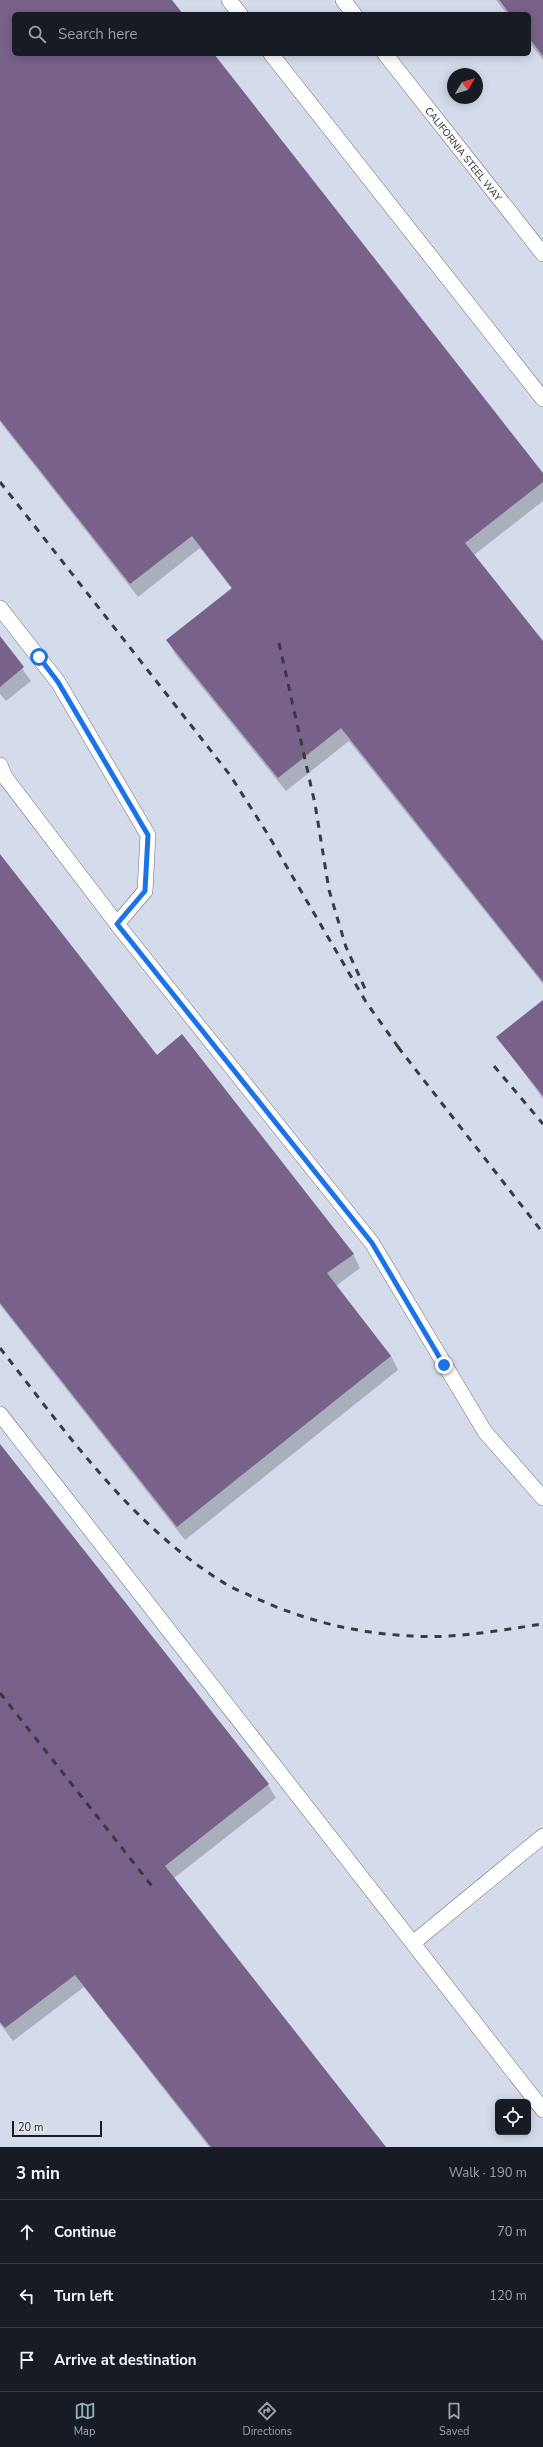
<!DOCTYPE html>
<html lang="en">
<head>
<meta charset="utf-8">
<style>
  :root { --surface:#171b24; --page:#242831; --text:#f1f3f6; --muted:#9ea1a6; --line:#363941; --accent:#93b3bc }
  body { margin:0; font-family:"Nunito Sans",sans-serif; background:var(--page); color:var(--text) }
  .controls { position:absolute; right:12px; bottom:12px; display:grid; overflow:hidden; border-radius:6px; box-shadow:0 2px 10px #0003 }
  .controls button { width:36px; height:36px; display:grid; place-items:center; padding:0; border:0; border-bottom:1px solid var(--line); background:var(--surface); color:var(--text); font:20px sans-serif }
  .compass { position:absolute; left:447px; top:68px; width:36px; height:36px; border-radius:50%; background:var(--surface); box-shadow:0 2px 10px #0003; rotate:52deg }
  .scale { position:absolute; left:12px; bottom:10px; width:90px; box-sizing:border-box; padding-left:4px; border:2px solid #1b1c20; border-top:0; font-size:11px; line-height:14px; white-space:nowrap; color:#1b1c20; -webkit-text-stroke:3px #e3e8f1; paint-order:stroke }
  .stop { position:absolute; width:12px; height:12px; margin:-9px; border:3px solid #1a73e8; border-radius:50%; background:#fff }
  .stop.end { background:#1a73e8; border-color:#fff; box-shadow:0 1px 4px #0008 }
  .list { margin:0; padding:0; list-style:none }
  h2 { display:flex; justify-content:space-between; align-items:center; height:52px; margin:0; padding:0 16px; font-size:17px }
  h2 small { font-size:13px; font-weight:400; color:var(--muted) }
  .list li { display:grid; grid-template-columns:26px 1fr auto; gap:12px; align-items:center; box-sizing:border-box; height:64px; padding:0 16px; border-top:1px solid var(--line) }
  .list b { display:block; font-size:15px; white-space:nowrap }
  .list em { font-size:13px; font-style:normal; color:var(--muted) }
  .icon { flex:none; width:22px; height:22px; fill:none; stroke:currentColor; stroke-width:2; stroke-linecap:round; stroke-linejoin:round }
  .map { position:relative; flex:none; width:543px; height:2147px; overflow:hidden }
  .search { position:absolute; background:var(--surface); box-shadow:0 2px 10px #0003; left:12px; right:12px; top:12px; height:44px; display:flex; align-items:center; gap:10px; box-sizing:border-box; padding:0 14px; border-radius:6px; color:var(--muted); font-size:15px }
  .sheet { height:244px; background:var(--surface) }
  nav { display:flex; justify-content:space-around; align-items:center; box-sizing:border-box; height:56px; border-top:1px solid var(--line); background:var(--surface); font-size:11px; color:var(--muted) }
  nav a { display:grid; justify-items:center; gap:2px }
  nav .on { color:var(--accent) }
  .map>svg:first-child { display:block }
  .built { fill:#d4dceb; fill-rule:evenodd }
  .shadow { fill:#0003 }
  .building { fill:#796289 }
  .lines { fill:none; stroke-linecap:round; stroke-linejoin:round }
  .lane-casing { stroke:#6a6e76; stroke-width:16 }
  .lane { stroke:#fff; stroke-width:15 }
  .rail { stroke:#3a3b40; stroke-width:3; stroke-dasharray:7 7; stroke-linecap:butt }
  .route { stroke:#1a73e8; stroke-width:5 }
  .labels { text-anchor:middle; stroke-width:3.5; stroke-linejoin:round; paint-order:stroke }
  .street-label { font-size:10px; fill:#1b1c20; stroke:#e3e8f1 }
</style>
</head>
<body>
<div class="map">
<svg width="543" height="2147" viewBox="0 0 543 2147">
  <rect width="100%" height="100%" fill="#e3e8f1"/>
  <!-- built -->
  <path class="built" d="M0,0H543V2147H0ZM14,14H529V54H14ZM453,74H477V98H453ZM498,2102H528V2132H498Z"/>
  <!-- shadow -->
  <g class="shadow">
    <path d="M0,0H170L181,14H14V54H213L543,475V501L474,555L543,643V984L349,741L286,791L175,654L168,641L232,589L200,548L138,597L0,422Z"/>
    <path d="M496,0H543V60L529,42V14H507Z"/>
    <path d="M0,638L31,681L6,701L0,694Z"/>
    <path d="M0,855L157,1056L353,1254L360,1268L336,1286L391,1356L398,1370L185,1540L0,1305Z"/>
    <path d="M543,1002V1099L498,1037Z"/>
    <path d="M0,1445L268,1785L276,1798L174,1878L384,2147H209L84,1987L13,2041L0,2024Z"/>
  </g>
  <!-- building -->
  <g class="building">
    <path d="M0,0H172L183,14H14V54H214L543,473V482L465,543L543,641V982L341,728L278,778L166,640L232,588L192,536L130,584L0,420Z"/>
    <path d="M499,0H543V56L529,38V14H510Z"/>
    <path d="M0,636L24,667L0,687Z"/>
    <path d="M0,854L157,1055L182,1034L354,1254L327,1273L391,1356L177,1527L0,1303Z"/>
    <path d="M543,1000V1096L496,1037Z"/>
    <path d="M0,1444L269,1784L165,1866L386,2147H211L75,1975L5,2028L0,2022Z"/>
  </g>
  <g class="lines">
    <!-- lane casing -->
    <g class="lane-casing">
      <g id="lane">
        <path d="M229,0L240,14"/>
        <path d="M343,0L354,14"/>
        <path d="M271,54L543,399"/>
        <path id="s1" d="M385,54L543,254"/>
        <path d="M0,608L58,682L148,835L145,891L117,924"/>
        <path d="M0,765L5,777L117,924L372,1243L485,1432L543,1498"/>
        <path d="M0,1414L543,2110"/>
        <path d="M413,1943L543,1836"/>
      </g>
    </g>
    <!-- lane -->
    <use href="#lane" class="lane"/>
    <!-- rail -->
    <g class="rail">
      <path d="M0,482L230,775L267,833L366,1002L401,1051"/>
      <path d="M279,643L315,804L329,890L346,947L367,993"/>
      <path d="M398,1047L543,1233"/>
      <path d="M494,1066L543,1124"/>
      <path d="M0,1348C66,1432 129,1523 221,1581C231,1588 243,1592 253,1597C306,1621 354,1633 412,1636C456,1639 500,1630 543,1624"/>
      <path d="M0,1693L155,1890"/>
    </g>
  </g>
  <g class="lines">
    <!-- route -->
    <path class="route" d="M39,657L58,682L148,835L145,891L117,924L372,1243L444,1365"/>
  </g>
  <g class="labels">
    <!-- street labels -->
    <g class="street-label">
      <text dy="4" stroke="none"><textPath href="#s1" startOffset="127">CALIFORNIA STEEL WAY</textPath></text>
    </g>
  </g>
</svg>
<div class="controls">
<button><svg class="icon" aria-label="locate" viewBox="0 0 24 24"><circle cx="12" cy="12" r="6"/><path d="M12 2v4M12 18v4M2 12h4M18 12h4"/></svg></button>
</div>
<svg class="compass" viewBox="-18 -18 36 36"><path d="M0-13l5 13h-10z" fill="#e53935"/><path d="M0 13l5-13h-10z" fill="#9ea1a6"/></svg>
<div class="scale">20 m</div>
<div class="stop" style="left:39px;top:657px"></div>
<div class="stop end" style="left:444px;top:1365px"></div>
<div class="search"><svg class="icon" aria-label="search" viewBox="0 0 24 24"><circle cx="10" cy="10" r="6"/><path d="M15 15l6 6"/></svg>Search here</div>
</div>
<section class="sheet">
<h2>3 min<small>Walk · 190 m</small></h2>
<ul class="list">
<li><svg class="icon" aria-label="ahead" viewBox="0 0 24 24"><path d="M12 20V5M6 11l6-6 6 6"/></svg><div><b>Continue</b></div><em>70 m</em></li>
<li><svg class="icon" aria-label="left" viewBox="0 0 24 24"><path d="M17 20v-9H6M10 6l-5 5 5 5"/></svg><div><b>Turn left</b></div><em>120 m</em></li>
<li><svg class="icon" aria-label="arrive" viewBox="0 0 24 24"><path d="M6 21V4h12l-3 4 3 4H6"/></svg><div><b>Arrive at destination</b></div></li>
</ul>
</section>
<nav>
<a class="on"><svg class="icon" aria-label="map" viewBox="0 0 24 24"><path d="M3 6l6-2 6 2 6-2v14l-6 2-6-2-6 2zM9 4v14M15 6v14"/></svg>Map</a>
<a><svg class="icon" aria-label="directions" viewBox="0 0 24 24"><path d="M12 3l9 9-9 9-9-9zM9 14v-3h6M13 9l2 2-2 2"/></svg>Directions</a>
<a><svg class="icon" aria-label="saved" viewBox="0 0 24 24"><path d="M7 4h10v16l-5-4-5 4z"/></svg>Saved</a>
</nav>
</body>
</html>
